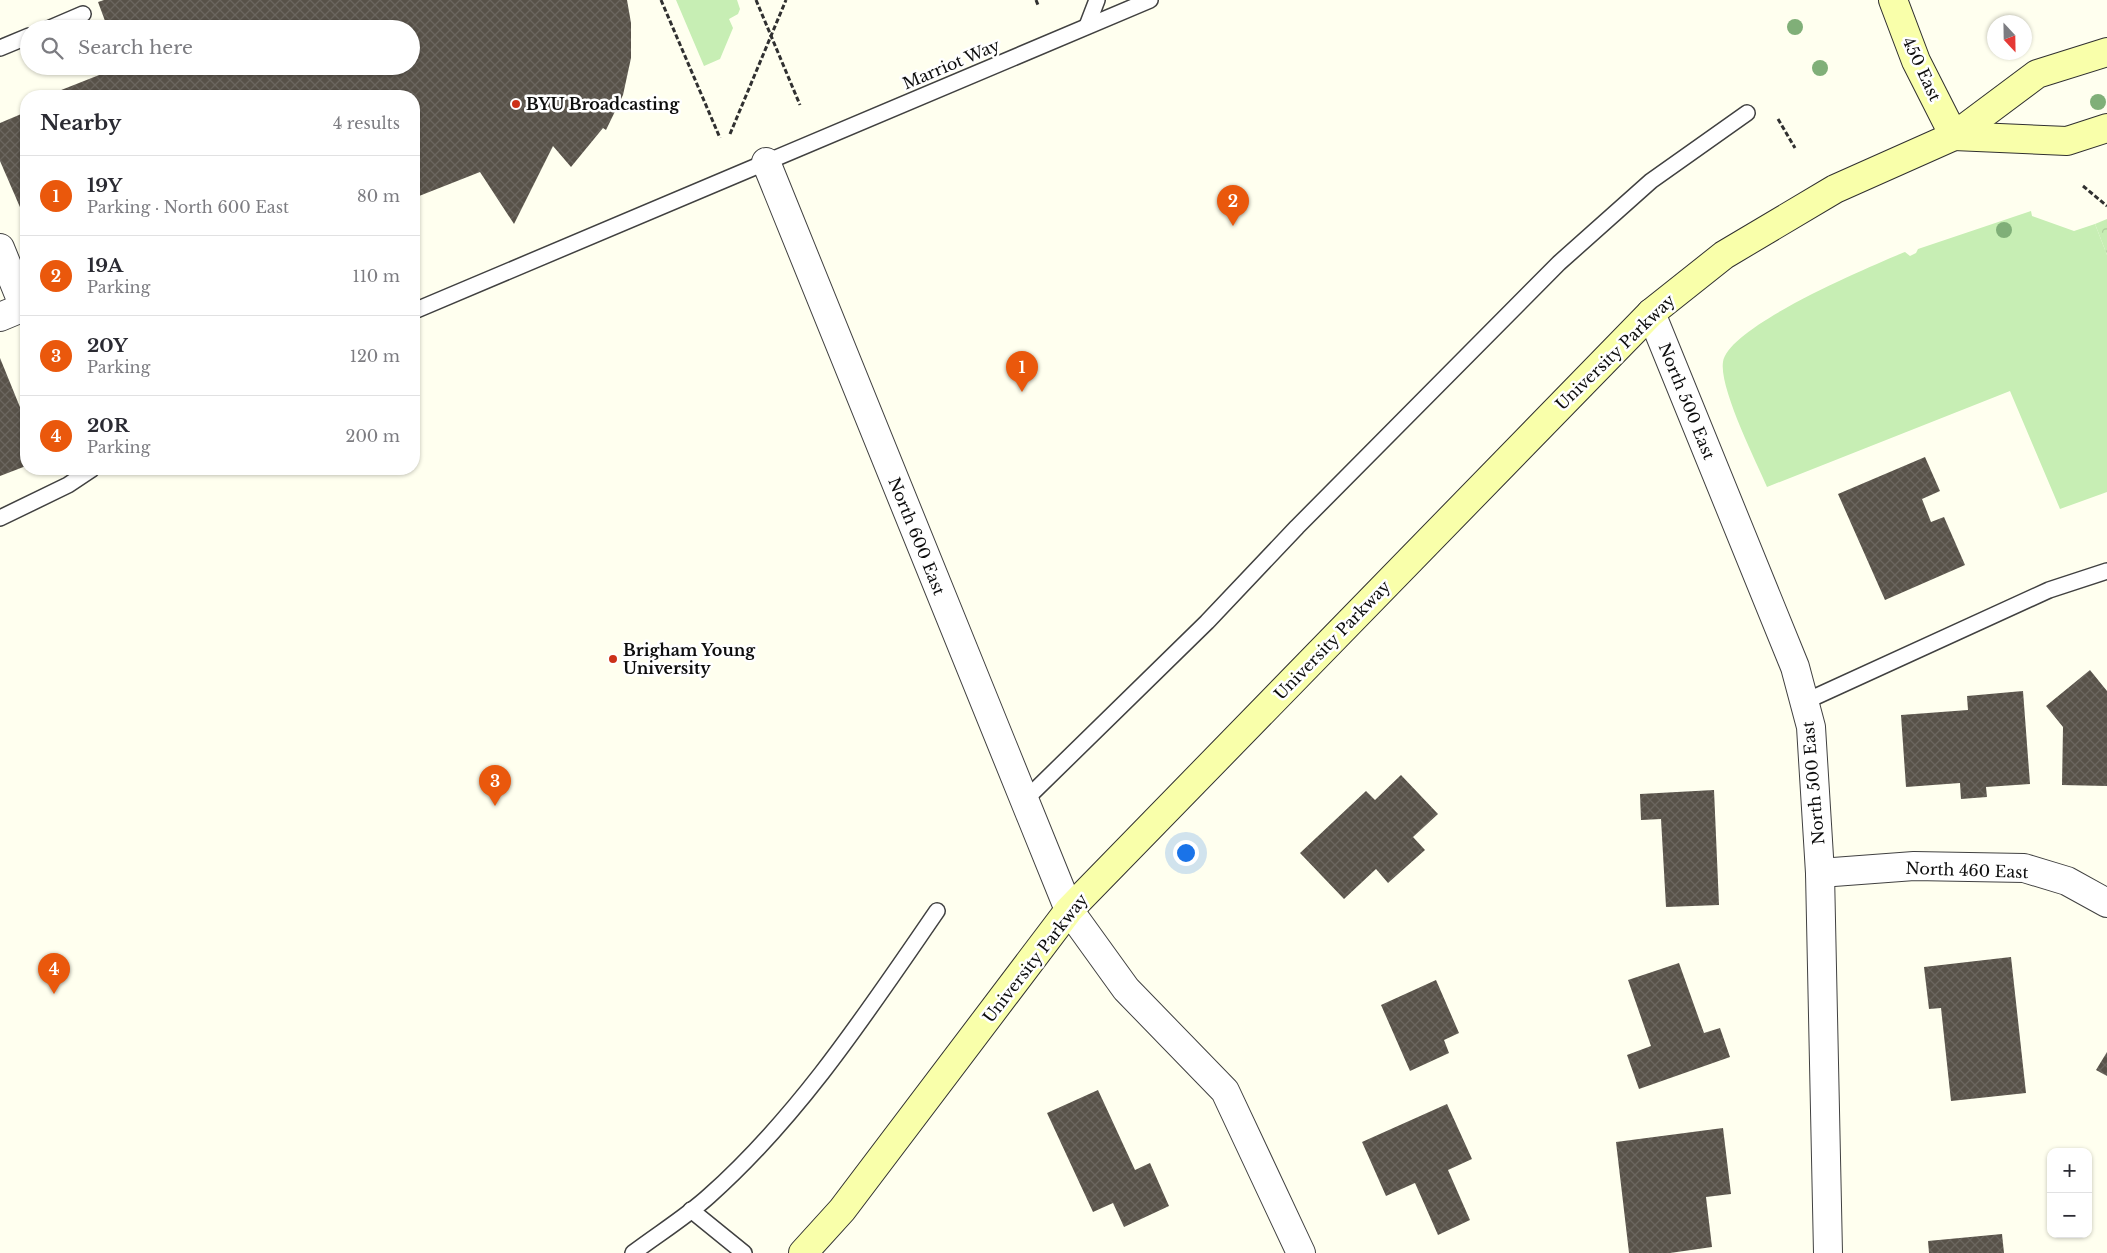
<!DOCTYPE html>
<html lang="en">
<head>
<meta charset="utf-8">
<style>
  :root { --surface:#fff; --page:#f7f7f7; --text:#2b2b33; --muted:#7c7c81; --line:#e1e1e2; --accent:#ea580c }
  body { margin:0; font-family:"Libre Baskerville",serif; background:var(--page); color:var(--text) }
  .controls { position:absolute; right:15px; bottom:15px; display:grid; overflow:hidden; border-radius:10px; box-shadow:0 1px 4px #0004 }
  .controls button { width:45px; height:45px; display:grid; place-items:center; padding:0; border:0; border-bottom:1px solid var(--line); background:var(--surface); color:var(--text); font:25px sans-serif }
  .compass { position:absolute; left:1987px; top:15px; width:45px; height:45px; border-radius:50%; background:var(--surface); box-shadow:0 1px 4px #0004; rotate:158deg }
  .you { position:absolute; left:1185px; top:852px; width:18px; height:18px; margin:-12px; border:4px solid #fff; border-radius:50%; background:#1a73e8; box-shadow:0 0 0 8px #1a73e833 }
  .badge { display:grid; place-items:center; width:32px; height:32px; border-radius:50%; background:var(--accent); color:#fff; font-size:16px; font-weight:700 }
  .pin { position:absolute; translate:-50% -41px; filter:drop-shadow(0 1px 2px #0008) }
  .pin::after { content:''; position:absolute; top:26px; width:18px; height:15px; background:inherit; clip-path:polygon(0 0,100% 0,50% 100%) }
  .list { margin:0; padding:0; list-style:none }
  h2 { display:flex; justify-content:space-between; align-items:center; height:65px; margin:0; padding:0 20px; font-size:21px }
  h2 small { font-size:16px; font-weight:400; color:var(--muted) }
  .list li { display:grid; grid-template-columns:32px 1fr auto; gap:15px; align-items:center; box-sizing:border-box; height:80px; padding:0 20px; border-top:1px solid var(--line) }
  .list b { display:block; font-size:19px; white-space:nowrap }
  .list p { margin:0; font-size:16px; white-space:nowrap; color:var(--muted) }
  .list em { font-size:16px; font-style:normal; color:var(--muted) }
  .icon { flex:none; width:28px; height:28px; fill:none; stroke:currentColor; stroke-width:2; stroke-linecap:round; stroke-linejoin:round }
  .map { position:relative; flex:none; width:2107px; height:1253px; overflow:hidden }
  .search { position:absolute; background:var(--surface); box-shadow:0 1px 4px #0004; left:20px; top:20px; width:400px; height:55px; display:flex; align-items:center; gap:12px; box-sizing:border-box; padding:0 18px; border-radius:28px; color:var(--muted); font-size:19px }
  .panel { position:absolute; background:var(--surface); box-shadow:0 1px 4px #0004; left:20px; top:90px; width:400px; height:385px; border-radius:20px }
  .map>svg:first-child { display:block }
  .grass { fill:#c7eeb4 }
  .park { fill:url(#park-crowns) }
  .building { fill:url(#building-cross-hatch) }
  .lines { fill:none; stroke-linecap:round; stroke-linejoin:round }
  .service-casing { stroke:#414141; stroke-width:18 }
  .minor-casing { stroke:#414141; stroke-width:30 }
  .secondary-casing { stroke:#303030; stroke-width:30 }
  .path { stroke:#303030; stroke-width:3; stroke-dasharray:5 2.5; stroke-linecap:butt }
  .service { stroke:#fff; stroke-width:15 }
  .minor { stroke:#fff; stroke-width:28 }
  .secondary { stroke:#f9ffaa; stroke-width:28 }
  .tree { fill:#80af78 }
  .poi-dot { fill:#cc3118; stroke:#fff; stroke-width:2 }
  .labels { text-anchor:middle; stroke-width:5; stroke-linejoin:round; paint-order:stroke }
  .street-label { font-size:16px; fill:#0e0e0e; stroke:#fff }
  .poi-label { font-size:16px; font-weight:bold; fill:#0e0e0e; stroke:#fff; text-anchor:start }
</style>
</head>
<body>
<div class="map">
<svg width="2107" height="1253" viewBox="0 0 2107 1253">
  <defs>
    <pattern id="park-crowns" width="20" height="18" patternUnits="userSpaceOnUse" patternTransform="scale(1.25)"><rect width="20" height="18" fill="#c7eeb4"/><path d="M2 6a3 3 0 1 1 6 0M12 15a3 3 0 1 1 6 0" fill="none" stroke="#aacb9a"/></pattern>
    <pattern id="building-cross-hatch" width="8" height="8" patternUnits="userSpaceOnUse" patternTransform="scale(1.25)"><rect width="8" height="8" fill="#585249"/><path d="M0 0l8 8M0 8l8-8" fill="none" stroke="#6b665f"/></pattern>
  </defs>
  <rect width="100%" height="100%" fill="#ffffef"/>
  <!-- grass -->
  <g class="grass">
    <path d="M676,0H737L740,9L738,14L729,19L733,28L720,59L704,66Z"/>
    <path d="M2031,211L2032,216L2074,231L2095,224L2107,255V492L2060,509L2010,391L1767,487C1756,461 1719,388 1723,362C1728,326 1871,266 1905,252L1910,256L1916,253L1918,249Z"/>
  </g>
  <!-- park -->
  <path class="park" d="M2107,219V255L2095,224Z"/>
  <!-- building -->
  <g class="building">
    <path d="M104,0H627L631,23V58L623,95L606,130L603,128L571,167L553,146L514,224L480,172L414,198V96H46L122,66H411V29H108L98,2Z"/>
    <path d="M26,112V221L0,161V123Z"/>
    <path d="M0,358L26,422V466L0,476Z"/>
    <path d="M1925,457L1940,491L1922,499L1931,522L1944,517L1965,565L1885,600L1838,494Z"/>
    <path d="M2090,670L2107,691V786L2062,785L2063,727L2046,706Z"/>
    <path d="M2023,691L2030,784L1986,787L1987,797L1961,799L1960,783L1906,787L1901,715L1968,710L1967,696Z"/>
    <path d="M1401,775L1438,814L1413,837L1425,850L1388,883L1376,869L1344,899L1300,853L1366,791L1375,800Z"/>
    <path d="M1714,790L1719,905L1666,907L1661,819L1641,820L1640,794Z"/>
    <path d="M2011,957L2026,1093L1951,1101L1941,1008L1929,1009L1924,967Z"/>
    <path d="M1679,963L1704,1033L1720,1028L1730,1057L1639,1089L1627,1055L1651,1046L1628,980Z"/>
    <path d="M1436,980L1459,1033L1444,1040L1449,1053L1410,1071L1381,1005Z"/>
    <path d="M2107,1052V1076L2096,1070Z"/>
    <path d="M1098,1090L1135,1170L1150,1163L1169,1206L1124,1227L1113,1203L1093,1212L1047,1113Z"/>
    <path d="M1447,1104L1472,1159L1448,1170L1470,1220L1438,1235L1415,1183L1386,1196L1362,1142Z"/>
    <path d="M1723,1128L1731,1194L1706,1197L1712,1247L1670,1253H1629L1616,1142Z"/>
    <path d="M2002,1234L2004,1253H1929L1928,1241Z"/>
  </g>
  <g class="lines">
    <!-- service casing -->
    <g class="service-casing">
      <g id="service">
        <path d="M1087,26L1097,0"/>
        <path d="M48,29L83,14"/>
        <path d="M0,48L29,36"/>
        <path d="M414,311L1150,0"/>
        <path d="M0,518L68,485L92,469"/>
        <path d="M1804,702L2049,590L2107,571"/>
        <path d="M1024,801L1207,622L1297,527L1559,263L1651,181L1747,113"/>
        <path d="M691,1210L744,1253"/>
        <path d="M633,1253C658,1234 686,1217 709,1196C800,1115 868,1011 937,911"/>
      </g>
    </g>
    <!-- minor casing -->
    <g class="minor-casing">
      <g id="minor">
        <path d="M766,162L1069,910L1126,989L1225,1091L1301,1253"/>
        <path d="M0,248L24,307L0,317"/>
        <path d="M1651,313L1795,667L1811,727L1820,873L1828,1253"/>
        <path d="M1820,873L1914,866L2024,868L2067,881L2107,903"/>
      </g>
    </g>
    <!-- secondary casing -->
    <g class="secondary-casing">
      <g id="secondary">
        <path d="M1893,0L1916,61L1954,136"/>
        <path d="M1954,136L2067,141L2107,128"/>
        <path d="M803,1253L842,1210L1069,910L1651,313L1724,255L1835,189L1954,136L2037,74L2107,52"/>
      </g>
    </g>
    <!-- path -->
    <g class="path">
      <path d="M661,0L720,138"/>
      <path d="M756,0L800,105"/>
      <path d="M1036,0L1038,5"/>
      <path d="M1778,119L1795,148"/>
      <path d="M730,134L786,0"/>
      <path d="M2083,186L2107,206"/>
    </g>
    <!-- service -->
    <use href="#service" class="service"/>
    <!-- minor -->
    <use href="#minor" class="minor"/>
    <!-- secondary -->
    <use href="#secondary" class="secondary"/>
  </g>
  <!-- trees -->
  <g class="tree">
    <circle cx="1795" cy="27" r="8"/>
    <circle cx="1820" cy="68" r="8"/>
    <circle cx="2098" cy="102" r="8"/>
    <circle cx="2004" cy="230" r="8"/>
  </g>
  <!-- markers -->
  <g class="poi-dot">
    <circle cx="516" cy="104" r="5"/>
    <circle cx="613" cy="659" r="5"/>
  </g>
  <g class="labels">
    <!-- street labels -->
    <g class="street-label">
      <text transform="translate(951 64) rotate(-23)" y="6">Marriot Way</text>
      <text transform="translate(1922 69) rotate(65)" y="6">450 East</text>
      <text transform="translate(1615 352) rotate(-44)" y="6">University Parkway</text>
      <text transform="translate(1687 401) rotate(68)" y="6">North 500 East</text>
      <text transform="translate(917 536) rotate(68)" y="6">North 600 East</text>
      <text transform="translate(1332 640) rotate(-46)" y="6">University Parkway</text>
      <text transform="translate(1813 783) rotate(-95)" y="6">North 500 East</text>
      <text transform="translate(1967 870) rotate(2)" y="6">North 460 East</text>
      <text transform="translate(1035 958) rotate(-52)" y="6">University Parkway</text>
    </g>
    <!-- poi labels -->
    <g class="poi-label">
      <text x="526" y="110">BYU Broadcasting</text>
      <text x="623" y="656">Brigham Young<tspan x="623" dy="18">University</tspan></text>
    </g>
  </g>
</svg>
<div class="controls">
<button>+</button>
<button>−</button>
</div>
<svg class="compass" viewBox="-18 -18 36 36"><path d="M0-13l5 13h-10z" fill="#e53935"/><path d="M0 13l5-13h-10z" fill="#7c7c81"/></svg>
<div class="you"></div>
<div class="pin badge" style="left:1022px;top:392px">1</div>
<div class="pin badge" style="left:1233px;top:226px">2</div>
<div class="pin badge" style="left:495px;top:806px">3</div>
<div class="pin badge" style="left:54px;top:994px">4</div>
<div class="search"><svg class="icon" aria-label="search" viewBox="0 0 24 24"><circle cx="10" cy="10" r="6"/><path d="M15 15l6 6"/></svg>Search here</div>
<section class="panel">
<h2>Nearby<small>4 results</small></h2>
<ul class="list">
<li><span class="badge">1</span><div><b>19Y</b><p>Parking · North 600 East</p></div><em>80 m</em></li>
<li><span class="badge">2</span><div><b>19A</b><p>Parking</p></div><em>110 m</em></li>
<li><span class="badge">3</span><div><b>20Y</b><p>Parking</p></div><em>120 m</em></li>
<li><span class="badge">4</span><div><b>20R</b><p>Parking</p></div><em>200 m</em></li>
</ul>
</section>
</div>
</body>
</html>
